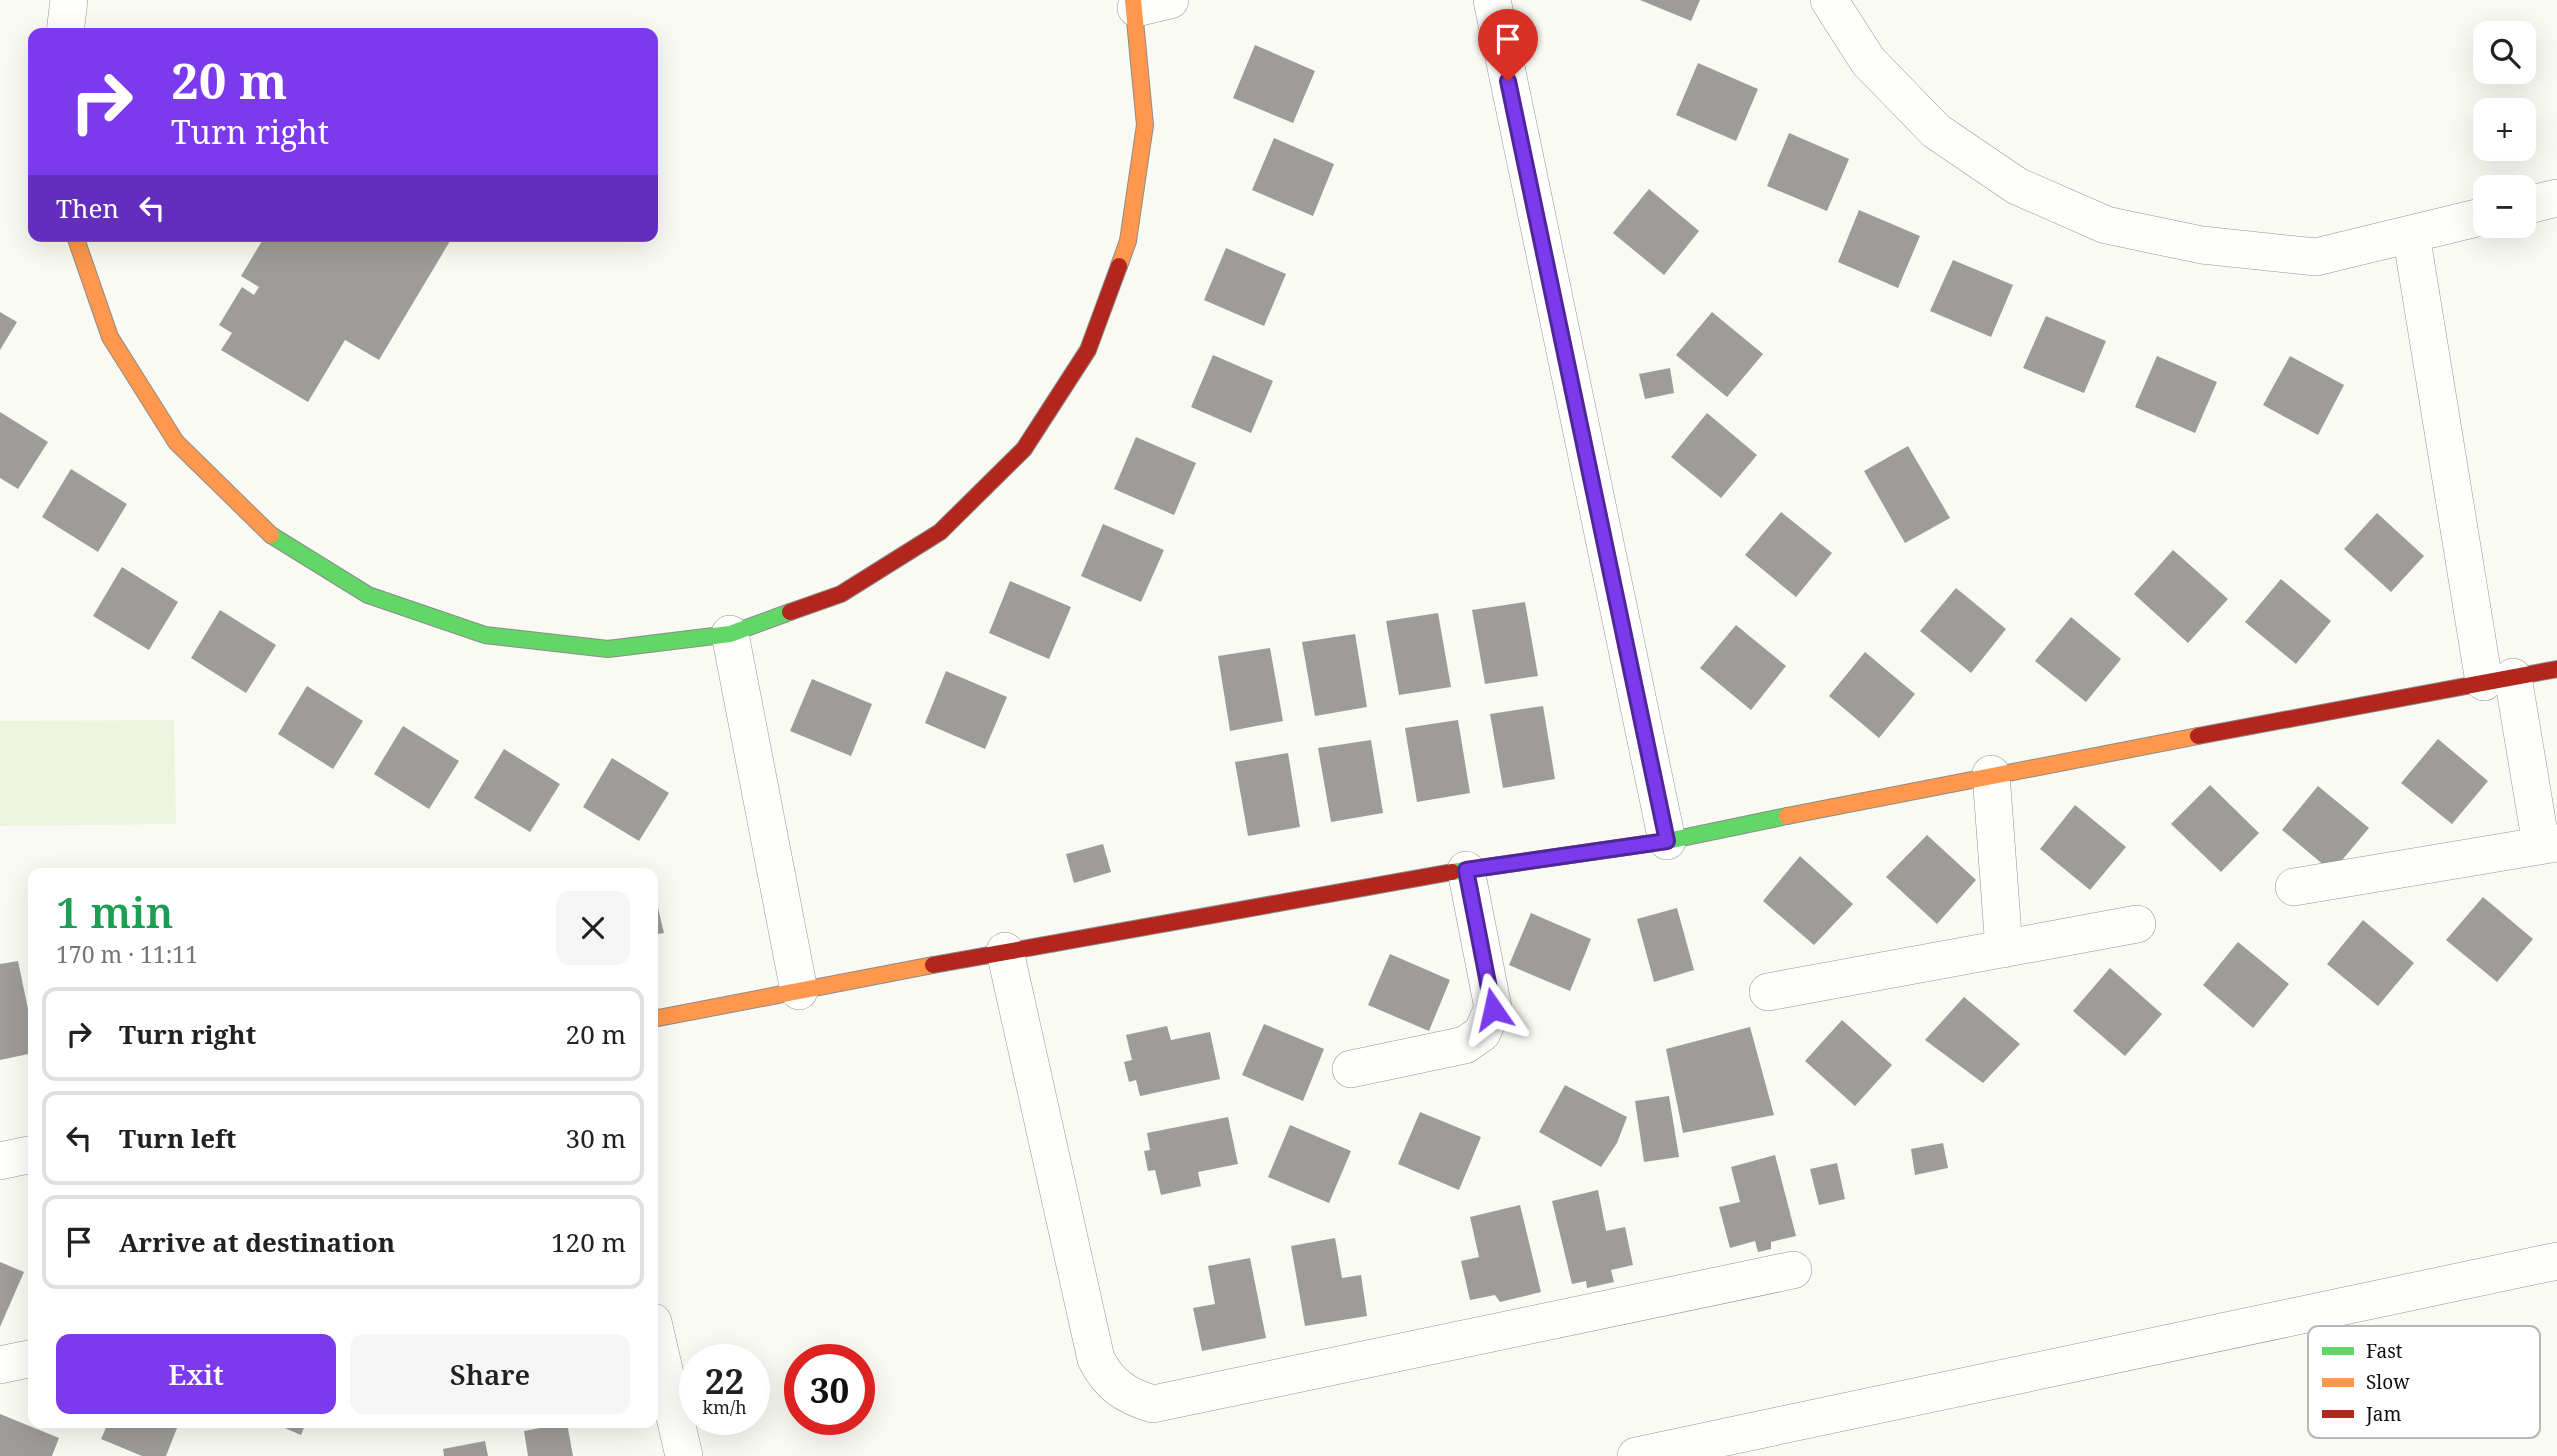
<!DOCTYPE html>
<meta charset="utf-8">
<style>
:root{--surface:#fff;--page:#f6f6f6;--text:#202124;--muted:#757577;--line:#e0e0e0;--accent:#7c3aed}
body{margin:0;font-family:"Noto Serif",serif;background:var(--page);color:var(--text);height:100vh;display:flex;flex-direction:column;font-size:26px;white-space:nowrap}
*{box-sizing:border-box;margin:0}
p{font-size:23px;color:var(--muted)}
.icon{flex:none;width:38px;height:38px;fill:none;stroke:currentColor;stroke-width:2;stroke-linecap:round;stroke-linejoin:round}
.map{position:relative;flex:1;overflow:hidden}
.details{position:absolute;left:28px;top:868px;width:630px;height:560px;display:flex;flex-direction:column;background:var(--surface);border-radius:14px;box-shadow:0 7px 28px #0002}
.details>*{flex:none}
.hud{position:absolute;left:28px;top:28px;width:630px;height:214px;border-radius:14px;box-shadow:0 7px 28px #0002;background:#7c3aed;color:#fff;overflow:hidden}
.fabs{position:absolute;left:2473px;top:21px;display:grid;gap:14px}
.fabs a{display:grid;place-items:center;width:63px;height:63px;border-radius:14px;background:var(--surface);box-shadow:0 7px 28px #0002;font-size:35px}
.speed{position:absolute;left:679px;top:1344px;display:flex;gap:14px;font-size:35px;font-weight:700;text-align:center}
.speed>*{display:grid;place-content:center;width:91px;height:91px;border-radius:50%;background:var(--surface);box-shadow:0 7px 28px #0002;line-height:1}
.speed small{font-size:18px;font-weight:400}
.speed .limit{border:10px solid #d22;background:#fff;color:#111}
.pin{position:absolute;display:grid;place-items:center;width:60px;height:60px;color:#fff;margin:-72px -30px;border-radius:50% 50% 50% 0;rotate:-45deg;box-shadow:0 0 7px #0007}
.pin .icon{rotate:45deg}
.me{position:absolute;width:77px;margin:-38px;rotate:349deg;stroke-linejoin:round;filter:drop-shadow(0 0 5px #0008)}
.turn{display:flex;align-items:center;gap:24px;height:147px;padding:0 28px;font-size:32px}
.turn .icon{width:91px;height:91px;stroke-width:2.5}
.turn b{display:block;font-size:49px;line-height:60px}
.then{display:flex;align-items:center;height:66px;padding:0 28px;background:#0003;gap:14px;font-size:26px}
.round{display:grid;place-items:center;flex:none;width:74px;height:74px;border-radius:14px;background:var(--page)}
.headline{display:flex;align-items:center;justify-content:space-between;height:119px;padding:0 28px}
h1{font-size:42px;font-weight:600;line-height:52px;color:#1e9e55}
.primary-button{display:flex;gap:14px;margin-top:auto;padding:14px 28px}
.primary-button a{flex:1;height:80px;border-radius:14px;background:var(--accent);color:#fff;font-size:28px;font-weight:600;line-height:80px;text-align:center}
.primary-button a+a{background:var(--page);color:var(--text)}
ul{padding:0;list-style:none}
li{display:flex;align-items:center;gap:21px;height:94px;margin:0 14px 10px;padding:0 14px;border:4px solid var(--line);border-radius:14px}
li div{flex:1}
li b{display:block;font-size:26px}
li em{font-style:normal}
.map>svg:first-child{display:block}
</style>
<div class="map">
<svg width="2557" height="1456" viewBox="0 0 2557 1456">
<rect width="100%" height="100%" fill="#fafaf4"/>
<path fill="#ecf4de" d="M174,720L176,824L0,826V721Z"/>
<path fill="#9e9c99" d="M1640,0H1700L1691,21Z
M1255,45L1315,71L1293,123L1233,98Z
M1698,63L1758,89L1736,141L1676,115Z
M1789,133L1849,159L1827,211L1767,186Z
M1274,138L1334,164L1313,216L1252,190Z
M1649,189L1699,231L1664,275L1613,233Z
M1859,210L1920,236L1898,288L1838,262Z
M265,236H453L379,360L345,340L308,402L221,350L232,333L219,325L242,287L254,295L259,287L241,276Z
M1226,248L1286,274L1264,326L1204,300Z
M1953,260L2013,285L1991,337L1930,311Z
M0,312L17,322L0,350Z
M1712,312L1763,354L1727,397L1676,355Z
M2046,316L2106,341L2084,393L2023,368Z
M1213,355L1273,381L1251,433L1191,407Z
M2157,356L2217,382L2195,433L2135,407Z
M2290,356L2344,385L2318,435L2263,405Z
M1670,368L1674,393L1645,399L1639,374Z
M0,412L48,442L18,489L0,478Z
M1707,413L1757,455L1721,498L1671,457Z
M1136,437L1196,463L1174,515L1114,489Z
M1908,446L1950,518L1905,543L1864,471Z
M71,469L127,504L98,552L42,517Z
M1781,512L1832,553L1796,597L1745,555Z
M2377,513L2424,556L2391,592L2344,549Z
M1103,524L1164,550L1141,602L1081,576Z
M2173,550L2228,599L2188,643L2134,594Z
M122,567L178,602L149,650L93,616Z
M2281,579L2331,621L2296,664L2245,622Z
M1010,581L1071,607L1049,659L989,633Z
M1956,588L2006,629L1971,673L1920,631Z
M1525,602L1538,676L1485,684L1472,610Z
M220,610L276,645L246,693L191,658Z
M1438,613L1451,687L1399,695L1386,621Z
M2071,617L2121,659L2086,702L2035,661Z
M1736,625L1786,666L1751,710L1700,668Z
M1355,634L1367,707L1315,716L1302,642Z
M1270,648L1283,721L1230,731L1218,656Z
M1865,652L1915,694L1879,738L1829,696Z
M946,671L1007,697L985,749L925,723Z
M812,679L872,704L851,756L790,731Z
M307,686L363,721L333,769L278,734Z
M1543,706L1555,779L1503,788L1490,714Z
M1458,720L1470,793L1417,802L1405,728Z
M403,726L459,761L429,809L374,774Z
M2438,739L2488,781L2452,824L2401,783Z
M1371,740L1383,813L1331,822L1318,748Z
M504,749L560,784L530,832L474,798Z
M1288,753L1300,827L1248,836L1235,762Z
M612,758L669,793L639,841L583,807Z
M2210,785L2259,833L2221,872L2171,824Z
M2318,786L2369,828L2332,872L2282,830Z
M2075,805L2126,847L2090,890L2040,849Z
M1927,835L1976,880L1937,924L1886,877Z
M1103,844L1111,872L1074,883L1066,854Z
M1800,856L1853,904L1814,945L1763,901Z
M653,887L664,933L653,935Z
M2483,897L2533,939L2497,982L2446,940Z
M1677,908L1694,970L1654,982L1637,919Z
M1531,913L1591,939L1570,991L1509,965Z
M2363,920L2414,963L2378,1006L2327,964Z
M2238,942L2289,984L2253,1028L2203,985Z
M1390,954L1450,980L1429,1031L1368,1005Z
M18,961L33,1033V1053L0,1060V964Z
M2110,968L2162,1014L2125,1056L2073,1011Z
M1964,997L2020,1044L1983,1083L1925,1040Z
M1842,1020L1892,1065L1855,1106L1805,1061Z
M1264,1024L1324,1049L1303,1101L1242,1075Z
M1167,1026L1171,1040L1210,1032L1220,1079L1140,1096L1136,1080L1129,1082L1124,1062L1132,1060L1126,1035Z
M1750,1027L1774,1115L1683,1133L1666,1049Z
M1565,1085L1627,1117L1617,1143L1601,1167L1539,1132Z
M1669,1096L1679,1157L1644,1162L1635,1101Z
M1420,1112L1481,1137L1459,1190L1398,1164Z
M1228,1117L1238,1164L1198,1172L1201,1186L1161,1195L1155,1170L1148,1171L1144,1151L1150,1150L1147,1133Z
M1290,1125L1351,1151L1329,1203L1268,1177Z
M1943,1143L1948,1168L1915,1175L1911,1149Z
M1775,1155L1796,1236L1771,1242V1249L1758,1252L1755,1241L1730,1248L1719,1207L1740,1202L1731,1167Z
M1837,1163L1845,1199L1819,1205L1810,1169Z
M1598,1190L1606,1231L1625,1227L1633,1265L1611,1270L1614,1282L1587,1288L1586,1281L1572,1284L1552,1201Z
M1520,1205L1541,1292L1500,1302L1495,1295L1470,1300L1461,1261L1479,1257L1470,1217Z
M1335,1238L1342,1278L1361,1275L1367,1316L1305,1326L1291,1246Z
M1250,1258L1266,1338L1202,1351L1193,1308L1215,1304L1208,1266Z
M0,1262L24,1272L0,1327Z
M0,1414L59,1438L52,1456H0Z
M108,1423H179L166,1456H142L101,1439Z
M273,1423H306L301,1435Z
M567,1423L573,1456H528L524,1431Z
M485,1441L488,1456H444L443,1449Z"/>
<g fill="none" stroke-linecap="round" stroke-linejoin="round">
<defs>
<path id="street" d="M1492,0L1667,841
M1829,0L1868,61L1936,131L2017,186L2106,225L2202,245L2316,257L2485,216
M1136,8L1170,0
M65,33L69,0
M2524,206L2557,198
M2411,234L2484,682
M730,634L799,991
M2513,677L2541,845
M1991,774L2004,949
M2294,887L2557,843
M1005,951L1096,1359C1109,1385 1126,1396 1153,1404L1793,1270
M1768,992L2137,924
M1351,1069L1465,1045L1482,1033L1493,1008L1466,870
M0,1161L33,1154
M653,1322L684,1456
M0,1365L33,1358
M1636,1456L2557,1261"/>
<path id="fast" d="M271,535L368,595L485,635L608,649L730,634L790,612
M1452,872L1667,841L1787,816"/>
<path id="slow" d="M75,236L110,337L176,442L271,535
M1119,266L1128,241L1145,125L1133,0
M1787,816L2198,736
M653,1019L933,965"/>
<path id="jam" d="M790,612L841,594L940,532L1024,449L1088,350L1119,266
M2198,736L2557,669
M933,965L1452,872"/>
</defs>
<use href="#street" stroke="#949492" stroke-width="38"/>
<use href="#fast" stroke="#8b8b88" stroke-width="18"/>
<use href="#slow" stroke="#8b8b88" stroke-width="18"/>
<use href="#jam" stroke="#8b8b88" stroke-width="18"/>
<use href="#street" stroke="#fefefd" stroke-width="37"/>
<use href="#fast" stroke="#63d668" stroke-width="16"/>
<use href="#slow" stroke="#ff974d" stroke-width="16"/>
<use href="#jam" stroke="#b3261e" stroke-width="16"/>
</g>
<g fill="none" stroke-linecap="round" stroke-linejoin="round">
<defs>
<path id="route" d="M1493,1009L1466,870L1667,841L1508,81"/>
</defs>
<use href="#route" stroke="#51269a" stroke-width="18"/>
<use href="#route" stroke="#7c3aed" stroke-width="12"/>
</g>
<rect x="2308" y="1326" width="232" height="112" rx="10" fill="#fff" stroke="#b7b7b7" stroke-width="2"/>
<rect x="2322" y="1347" width="32" height="8" fill="#63d668"/>
<rect x="2322" y="1378" width="32" height="9" fill="#ff974d"/>
<rect x="2322" y="1410" width="32" height="8" fill="#b3261e"/>
<g font-size="19" fill="#0e0e0e">
<text x="2366" y="1358">Fast</text>
<text x="2366" y="1389">Slow</text>
<text x="2366" y="1421">Jam</text>
</g>
</svg>
<div class="fabs">
<a><svg class="icon" aria-label="search" viewBox="0 0 24 24"><circle cx="10" cy="10" r="6"/><path d="M15 15l6 6"/></svg></a>
<a>+</a>
<a>−</a>
</div>
<div class="speed"><div>22<small>km/h</small></div><div class="limit">30</div></div>
<div class="pin" style="left:1508px;top:81px;background:#d93025"><svg class="icon" aria-label="arrive" viewBox="0 0 24 24"><path d="M6 21V4h12l-3 4 3 4H6"/></svg></div>
<svg class="me" style="left:1493px;top:1009px" viewBox="-20 -20 40 40"><path d="M0-17L14 15 0 8-14 15z" fill="#7c3aed" stroke="#fff" stroke-width="4"/></svg>
<div class="hud">
<div class="turn"><svg class="icon" aria-label="right" viewBox="0 0 24 24"><path d="M7 20v-9h11M14 6l5 5-5 5"/></svg><div><b>20 m</b>Turn right</div></div>
<div class="then">Then<svg class="icon" aria-label="left" viewBox="0 0 24 24"><path d="M17 20v-9H6M10 6l-5 5 5 5"/></svg></div>
</div>
<section class="details">
<div class="headline"><div><h1>1 min</h1><p>170 m · 11:11</p></div><a class="round"><svg class="icon" aria-label="close" viewBox="0 0 24 24"><path d="M6 6l12 12M18 6L6 18"/></svg></a></div>
<ul>
<li><svg class="icon" aria-label="right" viewBox="0 0 24 24"><path d="M7 20v-9h11M14 6l5 5-5 5"/></svg><div><b>Turn right</b></div><em>20 m</em></li>
<li><svg class="icon" aria-label="left" viewBox="0 0 24 24"><path d="M17 20v-9H6M10 6l-5 5 5 5"/></svg><div><b>Turn left</b></div><em>30 m</em></li>
<li><svg class="icon" aria-label="arrive" viewBox="0 0 24 24"><path d="M6 21V4h12l-3 4 3 4H6"/></svg><div><b>Arrive at destination</b></div><em>120 m</em></li>
</ul>
<div class="primary-button"><a>Exit</a><a>Share</a></div>
</section>
</div>
